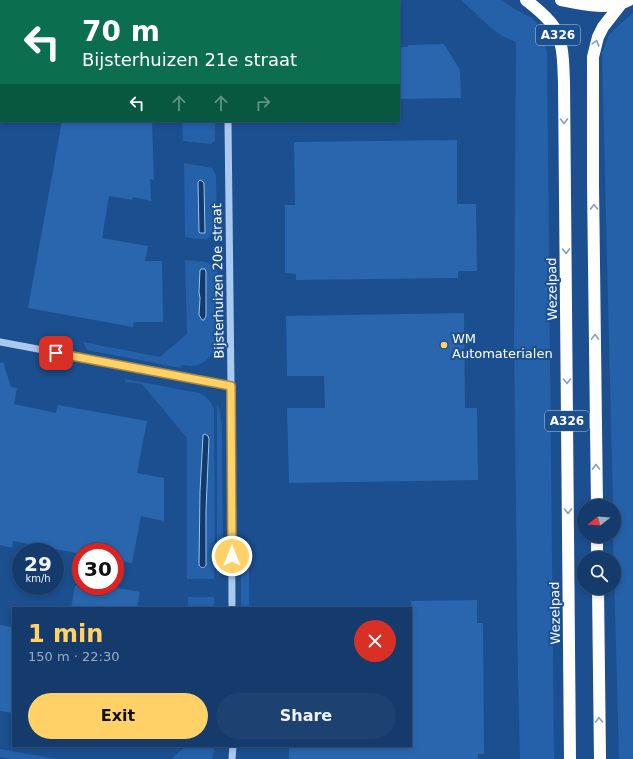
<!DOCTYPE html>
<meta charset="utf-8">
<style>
:root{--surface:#143b6b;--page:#1d4271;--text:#f1f3f6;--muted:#9dadc1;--line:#33557e;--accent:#ffd166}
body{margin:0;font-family:"DejaVu Sans",sans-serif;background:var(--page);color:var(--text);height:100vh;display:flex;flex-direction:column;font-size:15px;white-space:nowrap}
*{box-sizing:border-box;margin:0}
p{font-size:13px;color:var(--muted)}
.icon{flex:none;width:22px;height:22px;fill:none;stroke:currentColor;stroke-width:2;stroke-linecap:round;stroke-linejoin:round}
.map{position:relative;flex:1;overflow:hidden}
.drawer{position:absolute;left:12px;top:607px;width:400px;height:140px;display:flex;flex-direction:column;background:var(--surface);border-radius:0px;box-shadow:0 2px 6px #0003,0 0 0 1px var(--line)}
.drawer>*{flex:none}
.guide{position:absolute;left:0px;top:0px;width:400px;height:122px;box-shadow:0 2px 6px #0003,0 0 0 1px var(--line);background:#0b6e4f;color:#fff;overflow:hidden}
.needle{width:26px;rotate:253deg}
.fabs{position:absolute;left:577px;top:499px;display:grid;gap:8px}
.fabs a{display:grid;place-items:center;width:44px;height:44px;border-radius:50%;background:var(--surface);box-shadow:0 2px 6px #0003,0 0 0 1px var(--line);font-size:20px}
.speed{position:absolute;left:12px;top:543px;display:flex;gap:8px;font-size:20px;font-weight:700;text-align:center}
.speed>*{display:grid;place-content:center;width:52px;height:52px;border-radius:50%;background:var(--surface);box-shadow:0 2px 6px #0003,0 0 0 1px var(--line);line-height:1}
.speed small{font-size:10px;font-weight:400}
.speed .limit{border:6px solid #d22;background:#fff;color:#111}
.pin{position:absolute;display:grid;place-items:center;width:34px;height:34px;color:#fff;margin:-17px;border-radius:8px;box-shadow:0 2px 6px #0006}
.me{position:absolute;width:44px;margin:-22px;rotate:0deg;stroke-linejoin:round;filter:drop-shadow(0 0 3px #0008)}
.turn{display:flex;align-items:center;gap:14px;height:84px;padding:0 16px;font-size:18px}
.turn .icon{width:52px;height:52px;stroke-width:2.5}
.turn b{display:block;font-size:28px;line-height:34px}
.lanes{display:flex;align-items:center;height:38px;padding:0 16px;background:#0003;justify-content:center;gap:20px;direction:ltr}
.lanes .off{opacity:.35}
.round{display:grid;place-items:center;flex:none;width:42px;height:42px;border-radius:21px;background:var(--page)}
.summary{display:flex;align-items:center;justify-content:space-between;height:68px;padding:0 16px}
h1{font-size:24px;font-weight:800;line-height:30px;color:var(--accent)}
.primary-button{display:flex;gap:8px;margin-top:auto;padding:8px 16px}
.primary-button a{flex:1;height:46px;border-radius:24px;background:var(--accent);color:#111;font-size:16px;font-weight:800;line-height:46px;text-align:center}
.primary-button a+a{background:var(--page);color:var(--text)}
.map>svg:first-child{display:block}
</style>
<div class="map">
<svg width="633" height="759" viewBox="0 0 633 759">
<rect width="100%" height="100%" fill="#1b4f8f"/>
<path fill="#2461a8" d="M461,0H501L518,11L532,18L538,25L542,36L547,52L554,759H520L518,677L514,343L516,42L504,37L490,27Z
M633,13V759H619L613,536L614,506H613L602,53L609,35L618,26Z
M182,121H215V141L211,144L183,141Z
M184,163L212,168L216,176L217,230L207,239H195L185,237Z
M185,260L207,262L217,270L218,336C217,350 207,365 192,366C189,366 186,365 182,365L181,368L87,350L83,342L160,357L187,334Z
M125,379L199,393C206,397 212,401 214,410L215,566L214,579H187V438L142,384L125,382Z
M217,404L220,412L222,426L223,572L217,576Z
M249,540V608H241V545Z
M188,597H213L214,598V608H188Z
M186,746H214V751L212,759H171Z
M0,749L56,759H12L0,757Z"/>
<path fill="#123a6d" stroke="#9cc4f0" d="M200,180L202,181L204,183L205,233H200L199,232L198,182Z
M201,269H205L206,272V316L204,320H202L199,315L200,298L199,292L200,270Z
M205,434L208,436L209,439L206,510V565C204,569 201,568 199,565L200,491L203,436V435Z"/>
<path fill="#2a66ad" d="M444,44L460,70L461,98L399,99V47H408V45Z
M62,121H152L154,180L150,179L151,201L133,197L132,200L109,196L102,238L148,246L145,261H162L163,322H134L133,327L28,308Z
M457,140V204H476L477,271H458V278L296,280V274L285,273V205H295L294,142Z
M464,313L465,408H477L478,480L289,483L287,408H325L324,376H287L286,316Z
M3,362L11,387L17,388L14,404L56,413L58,405L147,421L137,473L164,478V521L141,516L132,563L115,560V552H81V554L13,541L12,548L0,545V363Z
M75,586H107L140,592L137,608H71Z
M477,600V623H483L484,754H478V759H289V746H411V601Z
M0,625L13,627V713L0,711Z"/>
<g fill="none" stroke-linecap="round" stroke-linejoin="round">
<path stroke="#a9c9ee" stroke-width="7" d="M224,0V1
M228,121L231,385L232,608
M0,342L231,385
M232,759L233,746"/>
<path stroke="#fff" stroke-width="12" d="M526,0C536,8 547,16 554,27C564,44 563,63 564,82L570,759
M561,0C581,4 610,11 629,0
M597,506L593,184V57L598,37L603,27L621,4
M597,536V558
M598,588L600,759"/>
</g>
<defs><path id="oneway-chevron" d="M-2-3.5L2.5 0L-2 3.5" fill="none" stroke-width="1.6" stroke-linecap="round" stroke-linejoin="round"/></defs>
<g stroke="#829ec1">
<use href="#oneway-chevron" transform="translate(596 43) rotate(-74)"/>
<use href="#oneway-chevron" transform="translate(564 121) rotate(89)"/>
<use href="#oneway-chevron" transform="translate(594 207) rotate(-91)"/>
<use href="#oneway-chevron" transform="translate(566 251) rotate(89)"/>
<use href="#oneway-chevron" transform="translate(595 337) rotate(-91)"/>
<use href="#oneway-chevron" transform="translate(567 381) rotate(89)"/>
<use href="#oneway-chevron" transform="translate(596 467) rotate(-91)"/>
<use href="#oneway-chevron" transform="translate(568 511) rotate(89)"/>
<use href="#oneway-chevron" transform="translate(599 720) rotate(-91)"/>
</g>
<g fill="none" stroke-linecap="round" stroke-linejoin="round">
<defs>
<path id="route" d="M56,353L231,386L232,556"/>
</defs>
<use href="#route" stroke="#a68842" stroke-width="10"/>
<use href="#route" stroke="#ffd166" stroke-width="7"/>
</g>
<circle fill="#ffd166" stroke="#1b4f8f" stroke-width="1.5" cx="444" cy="345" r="4"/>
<g text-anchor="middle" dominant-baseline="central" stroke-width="4" stroke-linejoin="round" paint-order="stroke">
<g fill="#1b4f8f" stroke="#bbcadd" stroke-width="1">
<rect x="536" y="25" width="44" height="20" rx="3"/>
<rect x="545" y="411" width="44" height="20" rx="3"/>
</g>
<g font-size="12" font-weight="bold" fill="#fff">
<text x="558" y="35">A326</text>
<text x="567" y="421">A326</text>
</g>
<g font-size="13" fill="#fff" stroke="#1b4f8f">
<text transform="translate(218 281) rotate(-91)">Bijsterhuizen 20e straat</text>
<text transform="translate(552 289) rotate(-91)">Wezelpad</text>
<text transform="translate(555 613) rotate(-91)">Wezelpad</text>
</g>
<g font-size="13" fill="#fff" stroke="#1b4f8f" text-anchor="start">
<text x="452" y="338">WM<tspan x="452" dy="15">Automaterialen</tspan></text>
</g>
</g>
</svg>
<div class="fabs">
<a><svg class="needle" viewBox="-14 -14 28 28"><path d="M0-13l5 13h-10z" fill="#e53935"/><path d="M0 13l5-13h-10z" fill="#9dadc1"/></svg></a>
<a><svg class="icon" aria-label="search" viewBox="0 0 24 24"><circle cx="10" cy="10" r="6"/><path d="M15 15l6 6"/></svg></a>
</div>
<div class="speed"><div>29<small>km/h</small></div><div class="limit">30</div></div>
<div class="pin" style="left:56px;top:353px;background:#d93025"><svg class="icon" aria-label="arrive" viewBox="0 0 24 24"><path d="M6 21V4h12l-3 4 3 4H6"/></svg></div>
<svg class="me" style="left:232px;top:556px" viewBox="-20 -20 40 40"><circle r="17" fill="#ffd166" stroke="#fff" stroke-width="3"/><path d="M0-11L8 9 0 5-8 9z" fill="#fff"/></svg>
<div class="guide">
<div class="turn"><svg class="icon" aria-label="left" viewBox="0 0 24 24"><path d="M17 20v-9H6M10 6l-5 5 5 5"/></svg><div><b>70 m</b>Bijsterhuizen 21e straat</div></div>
<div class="lanes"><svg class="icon" aria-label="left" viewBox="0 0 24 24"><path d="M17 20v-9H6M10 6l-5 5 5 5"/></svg><svg class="icon off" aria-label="ahead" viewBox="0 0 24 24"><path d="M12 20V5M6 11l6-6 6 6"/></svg><svg class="icon off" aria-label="ahead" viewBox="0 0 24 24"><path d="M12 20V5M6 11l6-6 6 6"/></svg><svg class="icon off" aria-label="right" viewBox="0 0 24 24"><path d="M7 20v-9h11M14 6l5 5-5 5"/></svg></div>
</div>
<section class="drawer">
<div class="summary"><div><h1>1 min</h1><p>150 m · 22:30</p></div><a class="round" style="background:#d93025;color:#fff"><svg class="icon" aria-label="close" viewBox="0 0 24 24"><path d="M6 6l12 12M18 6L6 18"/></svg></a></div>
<div class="primary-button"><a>Exit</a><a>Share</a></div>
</section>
</div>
